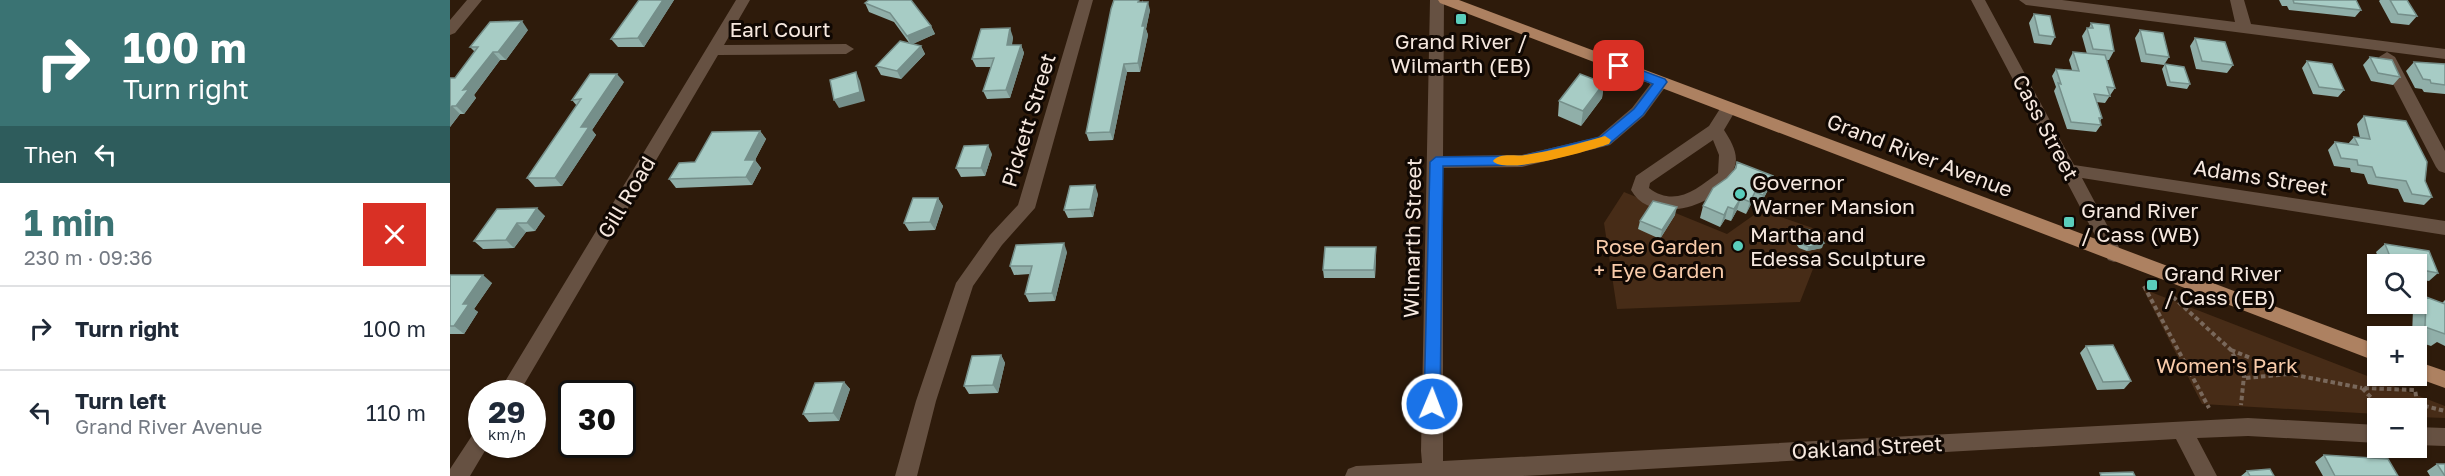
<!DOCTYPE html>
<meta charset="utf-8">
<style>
:root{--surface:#fff;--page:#f2f2f3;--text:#1f2937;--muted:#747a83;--line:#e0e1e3;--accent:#3a7373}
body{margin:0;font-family:"Golos Text",sans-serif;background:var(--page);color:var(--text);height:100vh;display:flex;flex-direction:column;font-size:22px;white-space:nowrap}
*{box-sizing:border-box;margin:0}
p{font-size:20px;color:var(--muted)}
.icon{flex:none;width:33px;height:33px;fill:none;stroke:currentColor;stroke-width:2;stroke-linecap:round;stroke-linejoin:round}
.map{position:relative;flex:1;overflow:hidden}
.drawer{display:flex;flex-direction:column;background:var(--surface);width:450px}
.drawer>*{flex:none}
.guide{background:#3a7373;color:#fff;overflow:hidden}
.buttons{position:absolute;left:1917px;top:254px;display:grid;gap:12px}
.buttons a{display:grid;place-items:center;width:60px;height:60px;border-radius:0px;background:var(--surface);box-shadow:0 2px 4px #0004;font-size:30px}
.speed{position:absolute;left:18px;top:380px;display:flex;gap:12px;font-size:30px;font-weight:700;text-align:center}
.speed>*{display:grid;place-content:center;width:78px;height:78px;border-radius:50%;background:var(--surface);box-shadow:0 2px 4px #0004;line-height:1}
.speed small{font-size:15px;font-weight:400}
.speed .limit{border:3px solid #111;border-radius:9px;background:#fff;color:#111}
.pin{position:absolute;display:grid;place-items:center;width:51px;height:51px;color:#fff;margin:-26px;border-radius:12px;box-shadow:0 3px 9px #0006}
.me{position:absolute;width:66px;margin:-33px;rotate:1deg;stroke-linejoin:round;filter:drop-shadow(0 0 4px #0008)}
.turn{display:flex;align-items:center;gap:21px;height:126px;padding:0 24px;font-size:27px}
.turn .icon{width:78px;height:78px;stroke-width:2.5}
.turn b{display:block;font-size:42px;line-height:51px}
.then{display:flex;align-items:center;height:57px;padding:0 24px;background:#0003;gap:12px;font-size:22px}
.round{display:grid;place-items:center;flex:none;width:63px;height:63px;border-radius:0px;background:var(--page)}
.head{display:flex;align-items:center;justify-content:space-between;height:102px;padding:0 24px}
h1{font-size:36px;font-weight:700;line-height:45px;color:var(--accent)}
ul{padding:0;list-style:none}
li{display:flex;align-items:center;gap:18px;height:84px;padding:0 24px;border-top:2px solid var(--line)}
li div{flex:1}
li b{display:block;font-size:22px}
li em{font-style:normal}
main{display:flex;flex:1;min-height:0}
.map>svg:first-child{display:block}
</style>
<main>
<section class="drawer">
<div class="guide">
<div class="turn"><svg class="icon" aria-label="right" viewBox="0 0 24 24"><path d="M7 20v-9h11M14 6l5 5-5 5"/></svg><div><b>100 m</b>Turn right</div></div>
<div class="then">Then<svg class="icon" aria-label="left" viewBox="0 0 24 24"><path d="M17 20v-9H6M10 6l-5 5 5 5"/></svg></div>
</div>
<div class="head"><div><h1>1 min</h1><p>230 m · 09:36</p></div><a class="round" style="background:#d93025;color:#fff"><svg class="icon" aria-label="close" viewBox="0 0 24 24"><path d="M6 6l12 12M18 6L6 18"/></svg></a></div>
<ul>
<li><svg class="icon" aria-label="right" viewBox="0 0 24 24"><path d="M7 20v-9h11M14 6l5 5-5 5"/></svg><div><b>Turn right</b></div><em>100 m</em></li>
<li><svg class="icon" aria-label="left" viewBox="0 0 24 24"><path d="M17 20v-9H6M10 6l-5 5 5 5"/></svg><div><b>Turn left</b><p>Grand River Avenue</p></div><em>110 m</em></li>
</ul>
</section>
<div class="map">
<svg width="1995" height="476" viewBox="0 0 1995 476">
<rect width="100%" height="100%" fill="#2e1b0b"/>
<path fill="#472c17" d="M1174,192L1277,234L1311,210L1377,233L1350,302L1167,309L1154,223Z
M1693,289L1995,406V418L1967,417L1966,408H1928L1927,414L1752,404Z"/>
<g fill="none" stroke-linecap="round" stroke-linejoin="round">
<path stroke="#79685b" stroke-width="4" stroke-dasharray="4.5 3" stroke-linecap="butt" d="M1694,286L1759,408
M1723,297L1781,350L1794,376L1791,405
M1781,350L1840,374L1912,388
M1796,378L1839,374
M1967,404L1995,411
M1931,408L1912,388L1965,390L1970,419"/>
<path fill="#665142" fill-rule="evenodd" d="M17,0H32L5,33L0,35V20Z
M286,0H300L274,45L396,44L404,49L396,54L268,55L69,393H48Z
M629,0H643L585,208L552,245L523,286L486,401L467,476H445L466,401L506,283L540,235L568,205Z
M980,0H994L993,156L1072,155L1148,137L1182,108L1205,78H1217L1219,82L1194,116L1160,145L1072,167L993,168V461L1798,418L1928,425V443L1798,436L1747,438L1767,476H1745L1726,439L1073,476H895L898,469L906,466L972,463L971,451Z
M1521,0H1535L1624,165L1995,221V235L1632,178L1673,255L1670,260L1664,262L1658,260Z
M1569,0H1612L1785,22L1780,0H1794L1801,24L1995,49V59L1576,5Z
M1937,52L1945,57L1995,151V173L1989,171L1986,167L1929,57Z
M1279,102L1285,104L1287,108L1274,130C1283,144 1293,161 1279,176L1281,178C1264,207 1201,226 1181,190L1186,176L1259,126L1273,104ZM1263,140L1269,155L1268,173C1247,189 1225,208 1199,188L1200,183Z
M1966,427L1995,428V446L1966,445Z
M32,428V444H39L20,476H0V469L25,431Z"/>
<path fill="#ad8161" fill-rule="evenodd" d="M988,0H1009L1928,345V362L990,3Z
M1966,361L1995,371V388L1959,375H1966Z"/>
</g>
<path fill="#90afa9" d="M189,0H224L194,47H168L161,39Z
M693,0V2L700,10L696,29L698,35L690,72H677L663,140L639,141L636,133Z
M1829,0H1906L1911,10L1905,17L1839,10L1837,6H1832Z
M1930,0H1957L1967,16L1959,25L1941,23L1929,1Z
M415,3L481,26L485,34L462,44L471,46L475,54L451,79L431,75L426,66L460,44L444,22L419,12Z
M1584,14L1605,37L1601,45L1584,43L1579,23Z
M1641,23L1664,51L1659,60H1657L1665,88L1655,103L1646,102L1652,118L1650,121L1651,125L1646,132L1617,129L1604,91L1606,87L1602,76L1606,69L1622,70L1619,60L1623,52L1637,54L1632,36L1637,28H1639Z
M78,30L56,60H50L24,95L26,98L14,114H10L0,127L5,78L25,52L20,47Z
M1690,30L1719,57L1714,65L1691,62L1685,38Z
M563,37L562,45H571L574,53L560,98L537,99L533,91L541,67H526L522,59Z
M1745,38L1783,65L1777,73L1746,69L1740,46Z
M1920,57L1950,77L1943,85L1921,81L1913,65Z
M1857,61L1894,90L1888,97L1863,94L1852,68Z
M1964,62L1995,64V94L1974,92L1972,89L1965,88L1956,71Z
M1715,64L1740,84L1737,89L1717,86L1712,69Z
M174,82L142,130L146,135L112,186L85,187L77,178L127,106L122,100Z
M1154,83L1152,98L1131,126L1108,116L1109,101Z
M1914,116L1975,181L1982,197L1974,205L1954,202L1948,189L1918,184L1914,174L1901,172L1900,168L1884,166L1878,150L1885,142L1898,144L1904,137L1910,138L1907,124Z
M310,131L316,139L305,160L311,168L302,185L226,188L219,179L245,162Z
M542,154L535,176L511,177L506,168Z
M1287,162L1323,176L1319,188L1309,207L1301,204L1296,214L1287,210L1281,221L1275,219L1270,227L1250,218L1253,206L1284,170Z
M648,194L643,217L618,218L614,210Z
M488,198L493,206L485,230L459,231L454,223Z
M47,209L95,216L85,231L76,232L64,248L33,249L24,241Z
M1225,215L1210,239L1188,229L1190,221Z
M1342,233L1372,248L1357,251L1349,248L1341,237Z
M1935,244L1988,273L1979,281L1966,279V264H1931L1926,252Z
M617,252L605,301L579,302L575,294L580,274L564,275L560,266Z
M926,255L925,278H874L873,270Z
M0,275L42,283L24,309L28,312L14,334H0Z
M1976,297L1992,303L1995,300V346L1987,342L1981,346L1966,341V336H1962L1963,309Z
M1636,346L1681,381L1674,389L1647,390L1630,353Z
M551,355L555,363L548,393L519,394L514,386Z
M394,382L400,389L389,421L359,422L353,414Z
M1874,455L1948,476H1873L1865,462Z
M1987,464L1995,476H1980L1977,471Z
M1797,471L1824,476H1791Z"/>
<path fill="#758f8a" d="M213,0H224L194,47L188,38Z
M698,2L700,10L696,29L698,35L690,72L688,63L692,26Z
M72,21L78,30L56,60L48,52Z
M481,26L485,34L461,45L457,36Z
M560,28L563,37L560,54L557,45Z
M571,45L574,53L560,98L556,90Z
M471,46L475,54L451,79L447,71Z
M43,52L50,60L24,95L26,98L14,114L6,106L13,90Z
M674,64L677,72L663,140L660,132Z
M406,72L410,81L415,101L389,108L384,100Z
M167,74L174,82L142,130L146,135L112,186L105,178L131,127Z
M1154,83L1152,98L1131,126L1133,111Z
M2,106L10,114L0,127V109Z
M310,131L316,139L305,160L311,168L302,185L296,177L295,160Z
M538,145L542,154L535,176L531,168Z
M1323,176L1319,188L1309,207L1313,195Z
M645,185L648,194L643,217L640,209Z
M1305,192L1301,204L1296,214L1300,202Z
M488,198L493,206L485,230L480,222Z
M1291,198L1287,210L1281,221L1284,209Z
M1227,207L1225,215L1210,239L1212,230Z
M1278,207L1275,219L1270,227L1274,215Z
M87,208L95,216L85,231L77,223Z
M67,223L76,232L64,248L56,240Z
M614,243L617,252L605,301L602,293Z
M1374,243L1372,248L1357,251L1359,247Z
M926,247V255L925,278L924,270Z
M33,275L42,283L24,309L28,312L14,334L4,326L13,304Z
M551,355L555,363L548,393L543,385Z
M394,382L400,389L389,421L383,413Z"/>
<path fill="#a7ccc5" stroke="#758f8a" stroke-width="1.5" d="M189,0H213L188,38L161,39Z
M419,0H461L481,26L457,36L440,13L415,3Z
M664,0H689L688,2H698L692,26H695L688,63L674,64L660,132L636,133L661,9Z
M1843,0H1906L1911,10L1844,3Z
M1940,0H1957L1967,16L1948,14Z
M1584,14L1600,16L1605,37L1589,35Z
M72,21L48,52H43L13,90L19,89L6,106H2L0,109V78H5L28,47H20L40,22Z
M1641,23L1659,25L1664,51L1643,49L1637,28H1643Z
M560,28L557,45H571L556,90L533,91L544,58L522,59L531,29Z
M1690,30L1713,33L1719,57L1696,54Z
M1745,38L1775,42L1783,65L1752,61Z
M450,41L471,46L447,71L426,66Z
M1623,52L1655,55L1665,88L1657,87L1660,96L1644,94L1652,118H1649L1651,125L1621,122L1608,83L1611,84L1606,69L1629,71Z
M1920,57L1942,60L1950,77L1928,73Z
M1857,61L1882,64L1894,90L1869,87Z
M1964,62L1995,64V85L1981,83L1980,80L1973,79Z
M1715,64L1734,67L1740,84L1720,82Z
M406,72L410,92L384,100L380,80Z
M140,74H167L131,127H139L105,178H77L131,99L122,100Z
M1130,74L1154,83L1133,111L1109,101Z
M1914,116L1956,121L1977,162L1975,181L1982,197L1962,194L1956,181L1926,177L1922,167L1908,165L1907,160L1891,158L1885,142L1908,145L1904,137L1920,139Z
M310,131L295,160H305L296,177L219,179L229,163L245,162L262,132Z
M538,145L531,168H506L514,146Z
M1287,162L1323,176L1313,195L1305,192L1300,202L1291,198L1284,209L1278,207L1274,215L1253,206L1263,188L1277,178L1286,168Z
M645,185L640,209L614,210L620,186Z
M463,198H488L480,222L454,223Z
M1203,201L1227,207L1212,230L1190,221Z
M87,208L77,223H67L56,240L24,241L47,209Z
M1356,229L1365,232L1374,243L1359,247L1350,243L1342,233Z
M614,243L602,293L575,294L582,266H560L566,245Z
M1935,244L1979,251L1988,273L1966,269V264H1943Z
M875,247H926L924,270H873Z
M0,275H33L13,304H19L4,326H0Z
M1976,297L1995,304V334L1975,327Z
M1663,345L1681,381L1653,382L1636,346Z
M551,355L543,385L514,386L522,356Z
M394,382L383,413L353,414L365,383Z
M1874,455L1938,459L1948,476H1885Z
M1987,464H1995V476Z
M1820,469L1824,476H1800L1797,471Z
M1683,472L1685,476H1651L1650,473Z"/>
<path fill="#1a73e8" stroke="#114b97" stroke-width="1.5" d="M1169,62L1215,79L1217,82L1193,115L1159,144L1072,165L993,166L990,404L987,409L982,411L976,409L974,404L980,162L986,157L1072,156L1150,137L1184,109L1203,84L1165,69L1163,66Z"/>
<path fill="#f59e0b" d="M1155,136L1161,140L1159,144C1141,150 1055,176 1043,161C1050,152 1065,157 1075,155C1102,151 1128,144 1155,136Z"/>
<g fill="#5acebc" stroke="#100803" stroke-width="2">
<rect x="1005" y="13" width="12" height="12" rx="3"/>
<circle cx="1290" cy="194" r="6"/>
<rect x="1613" y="216" width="12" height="12" rx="3"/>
<circle cx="1288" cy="246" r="6"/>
<rect x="1696" y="279" width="12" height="12" rx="3"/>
</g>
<g text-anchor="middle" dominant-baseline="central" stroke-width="6" stroke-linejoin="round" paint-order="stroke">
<g font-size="21" fill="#f6e8df" stroke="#100803">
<text x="330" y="29">Earl Court</text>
<text transform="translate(578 120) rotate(-73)">Pickett Street</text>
<text transform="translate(1596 127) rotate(62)">Cass Street</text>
<text transform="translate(1470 155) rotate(21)">Grand River Avenue</text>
<text transform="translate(1811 177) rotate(9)">Adams Street</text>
<text transform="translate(176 197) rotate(-59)">Gill Road</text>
<text transform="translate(962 238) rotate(-89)">Wilmarth Street</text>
<text transform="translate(1417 447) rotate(-3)">Oakland Street</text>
</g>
<g font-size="21" fill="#f6e8df" stroke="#100803" text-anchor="start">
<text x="1011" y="41" text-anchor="middle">Grand River /<tspan x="1011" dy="24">Wilmarth (EB)</tspan></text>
<text x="1302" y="182">Governor<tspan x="1302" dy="24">Warner Mansion</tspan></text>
<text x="1631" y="210">Grand River<tspan x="1631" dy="24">/ Cass (WB)</tspan></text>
<text x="1300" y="234">Martha and<tspan x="1300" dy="24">Edessa Sculpture</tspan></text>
<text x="1714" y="273">Grand River<tspan x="1714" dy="24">/ Cass (EB)</tspan></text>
</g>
<g font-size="21" fill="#f8cbaa" stroke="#100803">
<text x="1209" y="246">Rose Garden<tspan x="1209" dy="24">+ Eye Garden</tspan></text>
<text x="1777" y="365">Women's Park</text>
</g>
</g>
</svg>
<div class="buttons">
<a><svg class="icon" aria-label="search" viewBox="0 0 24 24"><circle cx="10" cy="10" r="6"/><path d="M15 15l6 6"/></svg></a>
<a>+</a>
<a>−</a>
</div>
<div class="speed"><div>29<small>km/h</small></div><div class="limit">30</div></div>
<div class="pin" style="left:1169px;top:66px;background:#d93025"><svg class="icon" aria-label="arrive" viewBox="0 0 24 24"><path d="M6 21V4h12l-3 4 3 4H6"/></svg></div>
<svg class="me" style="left:982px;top:404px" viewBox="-20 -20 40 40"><circle r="17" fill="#1a73e8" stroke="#fff" stroke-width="3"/><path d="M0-11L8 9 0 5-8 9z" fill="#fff"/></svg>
</div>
</main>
